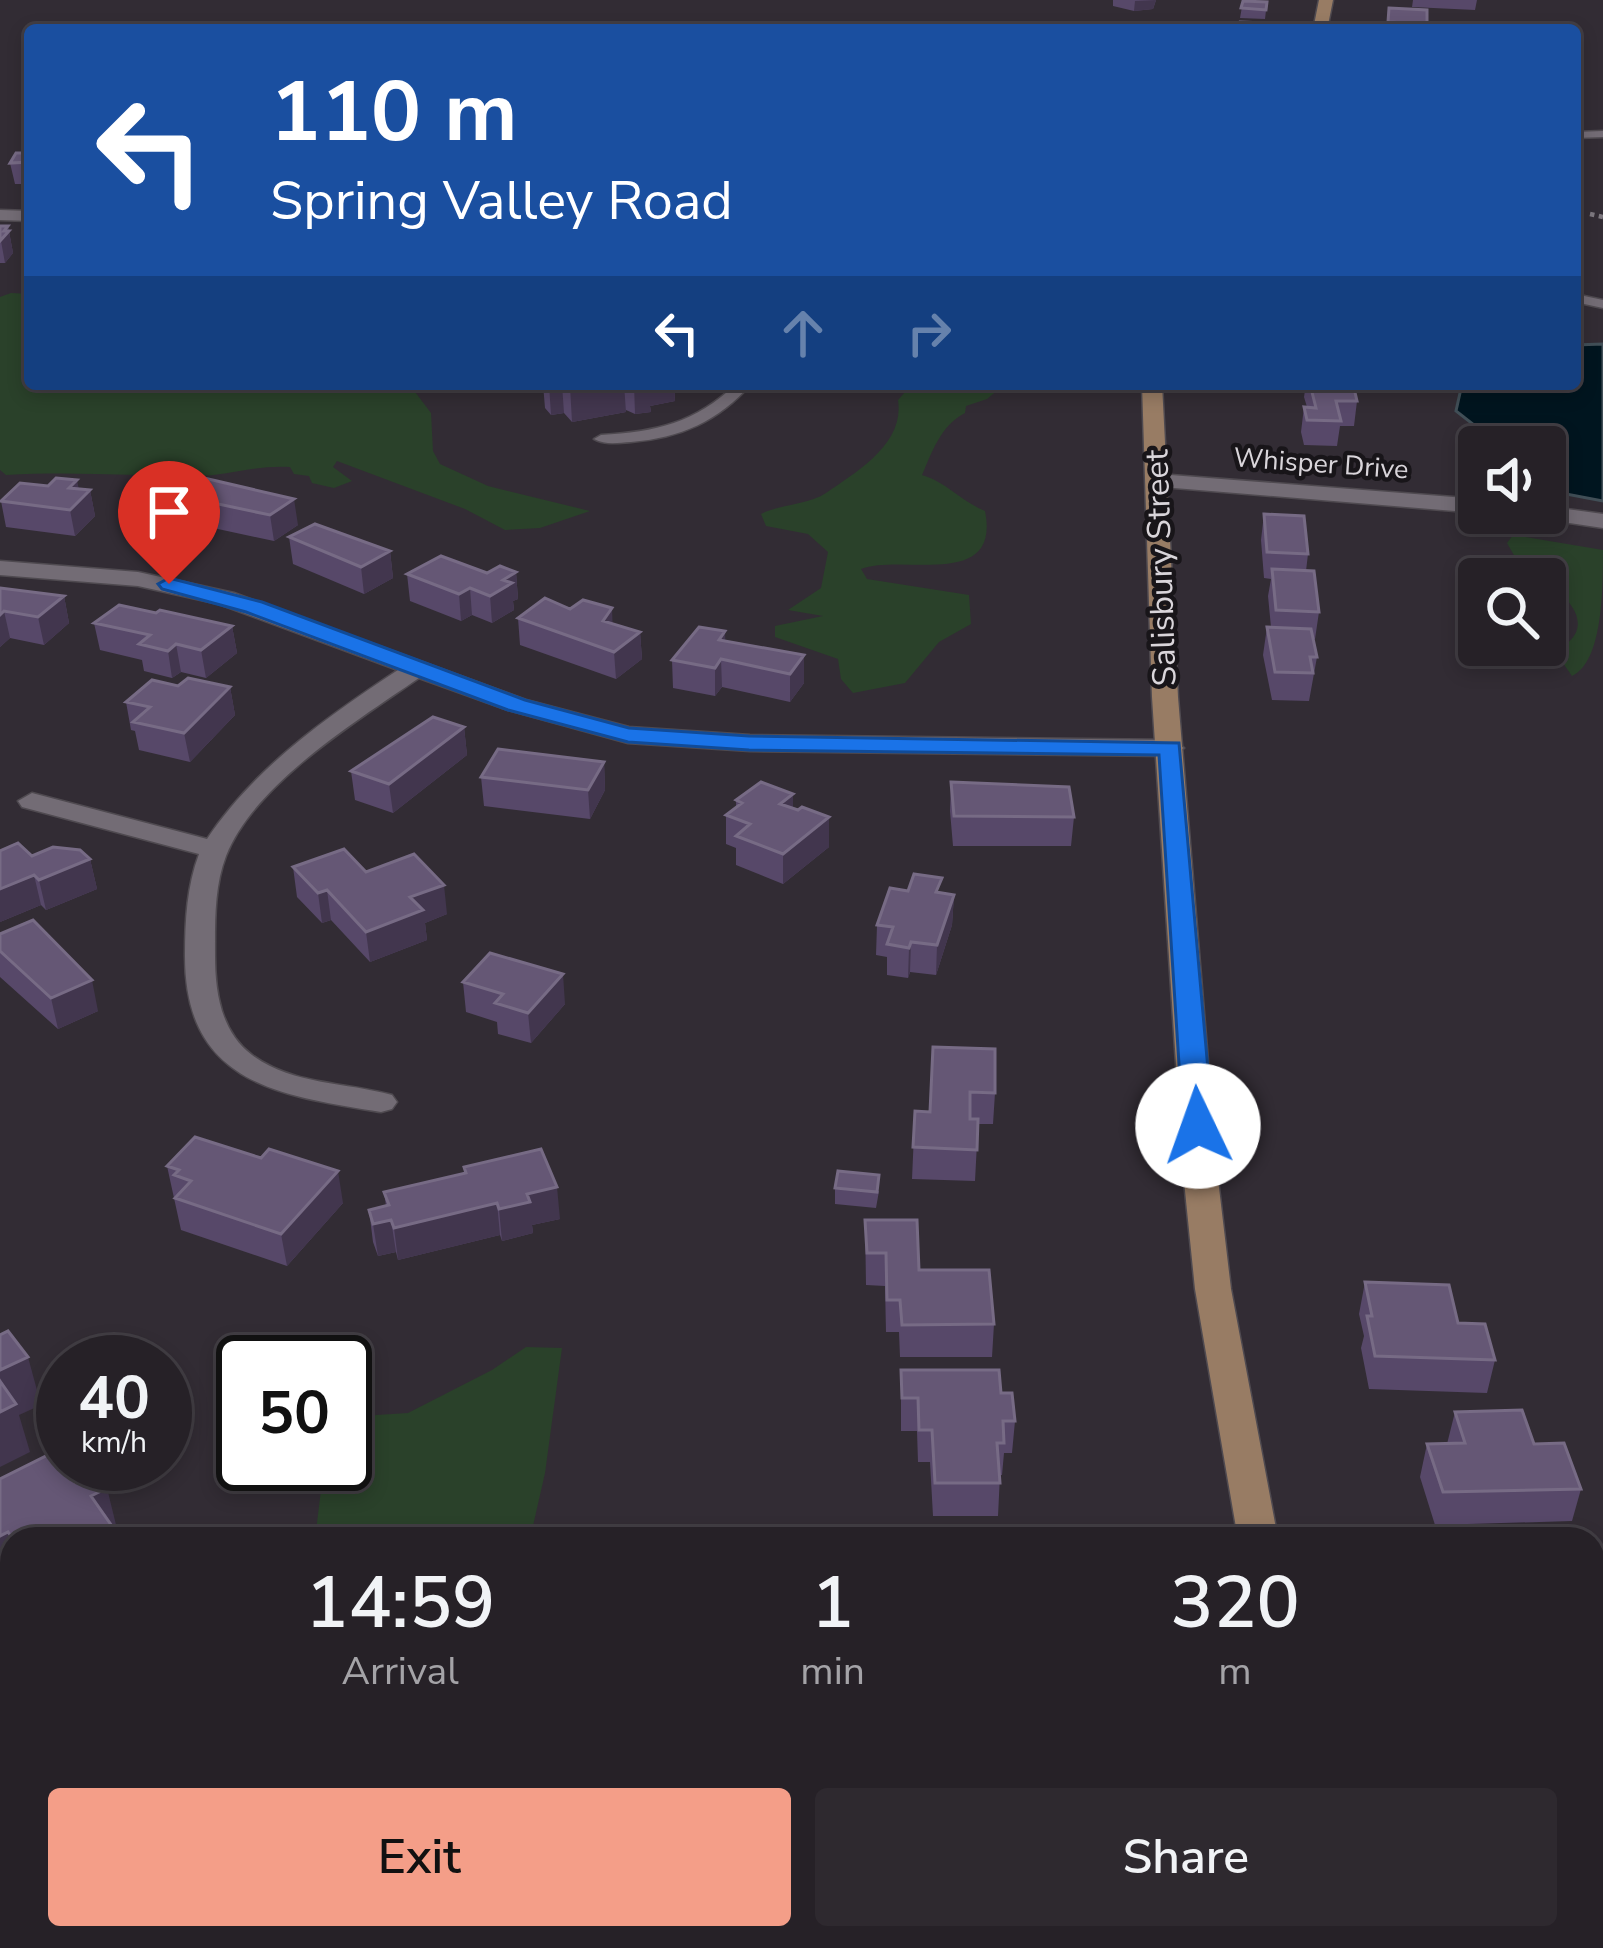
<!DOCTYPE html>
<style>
:root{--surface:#262127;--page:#2e292f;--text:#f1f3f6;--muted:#a4a3a7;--line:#423e44;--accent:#f49e88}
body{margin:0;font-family:"Nunito Sans",sans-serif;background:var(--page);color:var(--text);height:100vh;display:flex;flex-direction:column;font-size:45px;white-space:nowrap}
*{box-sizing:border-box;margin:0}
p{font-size:39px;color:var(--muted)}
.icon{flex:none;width:66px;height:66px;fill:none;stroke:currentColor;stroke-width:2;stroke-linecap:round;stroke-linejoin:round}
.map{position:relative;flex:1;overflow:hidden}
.panel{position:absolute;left:0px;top:1527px;width:1605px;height:423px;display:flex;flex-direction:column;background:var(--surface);border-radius:36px 36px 0 0;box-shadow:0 6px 18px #0003,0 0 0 3px var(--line)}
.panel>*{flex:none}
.hud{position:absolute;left:24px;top:24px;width:1557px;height:366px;border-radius:12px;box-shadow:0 6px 18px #0003,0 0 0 3px var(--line);background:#1a4fa0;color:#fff;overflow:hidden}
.tools{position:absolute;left:1458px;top:426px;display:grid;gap:24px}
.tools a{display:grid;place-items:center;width:108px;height:108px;border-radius:12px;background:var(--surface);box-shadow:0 6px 18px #0003,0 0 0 3px var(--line);font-size:60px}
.speed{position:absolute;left:36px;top:1335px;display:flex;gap:24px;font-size:60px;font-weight:700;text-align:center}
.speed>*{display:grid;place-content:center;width:156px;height:156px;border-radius:50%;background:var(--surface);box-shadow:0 6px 18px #0003,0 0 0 3px var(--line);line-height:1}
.speed small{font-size:30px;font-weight:400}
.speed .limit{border:6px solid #111;border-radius:18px;background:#fff;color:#111}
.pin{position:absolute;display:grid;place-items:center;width:102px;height:102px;color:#fff;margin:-123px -51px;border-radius:50% 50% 50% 0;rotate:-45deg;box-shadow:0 0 12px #0007}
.pin .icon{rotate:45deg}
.me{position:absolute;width:132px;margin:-66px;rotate:357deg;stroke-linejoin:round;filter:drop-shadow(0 0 9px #0008)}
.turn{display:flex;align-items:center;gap:42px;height:252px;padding:0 48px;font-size:54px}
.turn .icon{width:156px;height:156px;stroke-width:2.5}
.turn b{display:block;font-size:84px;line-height:102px}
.lanes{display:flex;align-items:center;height:114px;padding:0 48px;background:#0003;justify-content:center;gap:60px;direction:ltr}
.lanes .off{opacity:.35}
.eta{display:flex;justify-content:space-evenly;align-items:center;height:204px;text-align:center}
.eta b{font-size:72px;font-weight:600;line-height:84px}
.primary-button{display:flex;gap:24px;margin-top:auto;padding:24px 48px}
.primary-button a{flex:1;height:138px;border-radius:12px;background:var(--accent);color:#111;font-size:48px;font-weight:600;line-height:138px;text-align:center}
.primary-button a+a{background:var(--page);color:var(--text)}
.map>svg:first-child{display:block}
</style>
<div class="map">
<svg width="1603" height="1948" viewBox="0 0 1603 1948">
<rect width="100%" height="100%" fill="#322c34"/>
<path fill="#2a412a" d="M11,293L30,294V384H409L431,413L433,451L440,464L488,486L590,511L540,528L505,530L465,509L337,461L333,467L352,481L334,488L312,483L309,476L294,474L290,467C254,465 228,476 196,476C132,476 72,471 6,475L0,470V297Z
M912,384H1005L987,399L966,406L965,413C941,425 932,452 922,475C946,482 961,501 985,511C1001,591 901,553 861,569L867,579L969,595L971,624L939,642L905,683L853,693L841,679L838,659L775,637V626L823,616L788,610L821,588L828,552L808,534L766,526L761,514C780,504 808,505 826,493C856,472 905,444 898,400Z
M1513,535L1603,550C1603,589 1603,662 1572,676L1563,663L1565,645C1603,617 1547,579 1523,571L1507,543Z
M526,1347L562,1348L545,1473L530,1539H315L321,1490L307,1464H345V1417L408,1413L492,1370Z"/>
<path fill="#00151f" stroke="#414f57" stroke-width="3" d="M1603,344V501L1545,490V447H1502L1456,411L1462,384H1575V345Z"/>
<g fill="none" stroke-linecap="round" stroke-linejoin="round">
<defs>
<path id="service" d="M1603,131V137L1575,138V132Z
M1575,294L1603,300V308L1575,302Z
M736,384H751C719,421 680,438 631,442C617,443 605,445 594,439L601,435C656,432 695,423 736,384Z"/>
<path id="minor" d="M0,210L30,211V221L0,220Z
M1158,474L1479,499V513L1150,486V476Z
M1545,506L1603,514V528L1536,518L1533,513H1545Z
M0,561L138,572L234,593L526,700L629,727L750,735L1171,740L1184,748L1171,756L750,751L628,743L508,710L419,678C358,720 254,784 226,856C214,887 215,923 215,956C215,992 221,1032 252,1055C292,1085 346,1082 392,1095L397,1102L392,1109L381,1112C276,1095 184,1083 185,954C185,920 187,886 199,854L22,807L18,801L32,793L207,839C255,767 327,717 398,670L219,604L138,586L0,575Z"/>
<path id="secondary" d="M1319,0H1333L1327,30H1313Z
M1142,384H1162L1178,697L1217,1171L1231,1289L1278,1539H1238L1195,1289L1183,1171L1152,697Z
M1317,1938H1363L1366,1948H1320Z"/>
</defs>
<use href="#service" stroke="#4f4a50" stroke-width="3"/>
<use href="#minor" stroke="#4f4a50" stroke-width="3"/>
<use href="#secondary" stroke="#4f4a50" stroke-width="3"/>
<path stroke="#7d787f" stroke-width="4.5" stroke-dasharray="4.5 4.5" stroke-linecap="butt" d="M1590,214L1603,217"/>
<use href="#service" fill="#736c75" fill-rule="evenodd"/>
<use href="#minor" fill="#736c75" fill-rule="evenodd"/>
<use href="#secondary" fill="#987c64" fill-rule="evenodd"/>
</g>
<path fill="#574869" d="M1113,0H1156L1153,9L1134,11L1113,6Z
M1413,0H1477L1475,10L1412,7Z
M1243,1L1267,2L1265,19L1240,18Z
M1389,8L1427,10L1426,30H1386Z
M30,153V184H15L10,163Z
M0,226H8L13,253L5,263H0Z
M543,384H674L675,401L650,406L651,412L635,414L626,410V412L572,422L564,413L551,415L545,408Z
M1306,384H1353L1357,401L1354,426H1340L1337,446L1304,445L1301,432L1304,407H1307L1304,397Z
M204,478L298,525L274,541L181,521L176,495Z
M79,489L90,490L95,516L75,536L6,527L1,501Z
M1264,514L1308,554L1306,571L1319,612L1315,639H1313L1317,657L1309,701L1272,700L1263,655L1267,627H1271L1268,596L1271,579L1264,578L1261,540Z
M289,537L390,551L393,578L364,594L293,564Z
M516,572L518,599L513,601L514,610L492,623L472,615L461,621L410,601L407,574Z
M0,588L64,596L69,623L44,645L10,638L0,647Z
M570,609L640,632L642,659L616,679L520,645L518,618Z
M156,613L232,626L237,653L206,678L181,672L172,678L144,671L142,660L100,650L94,623Z
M726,641L804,655V683L790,702L722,687L715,696L673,688L672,660Z
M178,686L230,687L235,715L190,762L139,750L135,731L131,730L126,702Z
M464,727L467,755L393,813L355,800L351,771Z
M604,762L605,790L590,819L484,806L481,777Z
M951,782L1074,817L1071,846H953L950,811Z
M736,800L793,808L829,817V847L783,884L736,865V848L726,844V815L736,807Z
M32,856L90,859L97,889L46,910L41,905L0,922Z
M293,867L366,872L447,914L425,923L427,940L370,962L331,920L322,923L297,897Z
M941,893L954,895L952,925L936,975L910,972L908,978L887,975V957L876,955L877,925Z
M0,934L98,1011L58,1029L0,977Z
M463,982L565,1004L531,1043L498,1034L497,1022L466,1012Z
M933,1047L995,1093L993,1124H978L975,1181L912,1179L915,1111L930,1112Z
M167,1166L343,1203L287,1266L181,1230Z
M464,1167L560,1219L532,1225L533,1233L502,1241L500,1235L398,1260L396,1252L378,1256L373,1242L369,1210L386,1206L384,1192L465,1173Z
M835,1188L879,1191L876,1208L835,1204Z
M865,1220L919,1270L994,1324L992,1357H900L899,1332H886L885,1286L866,1285Z
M1365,1282L1458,1323L1495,1360L1487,1393L1369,1389L1361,1348L1364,1336L1359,1314Z
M901,1370L1001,1393L1015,1421L1012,1453H1004L1002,1475H1000L998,1516H933L930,1462H918L917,1431H901Z
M1455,1412L1534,1444L1581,1489L1572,1521L1435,1525L1420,1477L1427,1444H1447Z
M1593,1744L1603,1775V1881H1593Z
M12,1938H180L179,1948H0Z
M1587,1938H1593L1603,1948H1583Z"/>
<path fill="#42364e" d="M1156,0L1153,9L1134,11L1135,1Z
M8,226L13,253L5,263L1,241Z
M549,384H562L564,413L551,415Z
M579,384H624L626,412L572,422L570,386Z
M634,384H674L675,401L650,406L651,412L635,414Z
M77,480L81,500L90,490L95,516L75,536L70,510L69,488Z
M294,499L298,525L274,541L270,515Z
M390,551L393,578L364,594L361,567Z
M516,572L518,599L513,601L514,610L492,623L490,596L503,580Z
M470,588L472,615L461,621L459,594Z
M64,596L69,623L44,645L38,617Z
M612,608L613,635L603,621Z
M4,611L10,638L0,647V615Z
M232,626L237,653L206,678L201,650Z
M725,631L726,659H721L722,687L715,696V668L719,640Z
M640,632L642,659L616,679L614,652Z
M176,644L181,672L172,678L168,651Z
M804,655V683L790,702V674Z
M230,687L235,715L190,762L184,733Z
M464,727L467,755L393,813L389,784Z
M604,762L605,790L590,819L588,790Z
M793,794V823L780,804Z
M829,817V847L783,884V854Z
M90,859L97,889L46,910L39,880Z
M34,875L41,905L0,922V889Z
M444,885L447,914L425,923L427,940L370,962L366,932L410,897Z
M327,890L331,920L322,923L318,893Z
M954,895L952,925L936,975L937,945Z
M911,942L910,972L908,978L909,948Z
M563,974L565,1004L531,1043L528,1013Z
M92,980L98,1011L58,1029L51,998Z
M338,1171L343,1203L287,1266L281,1234Z
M557,1187L560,1219L532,1225L533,1233L502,1241L499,1209L527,1194Z
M497,1203L500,1235L398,1260L394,1228Z
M391,1220L396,1252L378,1256L373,1224Z
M28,1357L41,1405L19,1415L30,1452L0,1467V1370Z
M107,1488L119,1537L91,1496Z
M8,1532L12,1544V1585L0,1592V1536Z
M167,1938H180L179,1948H170Z"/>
<path fill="#655775" stroke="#776b85" stroke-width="3" d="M1243,1L1267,2L1266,10L1241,8Z
M1389,8L1427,10V24L1388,22Z
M1240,22L1264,23L1262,30H1237Z
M16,153H30V162L10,163Z
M0,226H8L4,231H9L0,241Z
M1310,384H1353L1357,401H1336L1341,421L1307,420L1304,407L1316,408Z
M56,478L77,480L69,488L90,490L70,510L1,501L20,483L48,486Z
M204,478L294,499L270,515L176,495Z
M1264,514L1304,516L1308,554L1267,552Z
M315,524L390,551L361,567L289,537Z
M441,556L487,573L500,566L516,572L503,580L512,583L490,596L470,588L459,594L407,574Z
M1272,569L1314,571L1319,612L1276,610Z
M0,588L64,596L38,617L4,611L0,615Z
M545,598L570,609L583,600L612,608L603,621L640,632L614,652L518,618Z
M119,605L156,613L160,610L232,626L201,650L176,644L168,651L139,644L150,635L94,623Z
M699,627L725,631L719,640L804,655L790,674L721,659L715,668L672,660Z
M1267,627L1311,629L1317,657H1310L1313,673L1275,672Z
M188,678L230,687L184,733L133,722L150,707L126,702L152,680L178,686Z
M433,717L464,727L389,784L351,771Z
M498,749L604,762L588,790L481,777Z
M761,782L793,794L780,804L798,810L802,807L829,817L783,854L736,836L750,824L726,815L742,803L736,800Z
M951,782L1069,787L1074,817L954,816Z
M18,843L32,856L53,847L80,850L90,859L39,880L34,875L0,889V851Z
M344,849L366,872L414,854L444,885L410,897L423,910L366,932L327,890L318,893L293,867Z
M914,874L942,878L936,892L954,895L937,945L911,942L909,948L887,944L893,927L877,925L890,888L908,891Z
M33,920L92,980L51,998L0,951V934Z
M490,953L563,974L528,1013L495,1003L503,994L463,982Z
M933,1047L995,1049V1093L970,1092V1119H978L977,1150L913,1147L915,1111L930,1112Z
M195,1137L261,1158L269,1149L338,1171L281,1234L175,1198L191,1181L174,1175L179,1170L167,1166Z
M541,1149L557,1187L527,1194L530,1202L499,1209L497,1203L394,1228L391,1220L373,1224L369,1210L389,1205L384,1192L466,1173L464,1167Z
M838,1171L879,1175L877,1192L835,1188Z
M865,1220H917L919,1270H989L994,1324L902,1325L900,1300H887L886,1253H867Z
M1365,1282L1449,1285L1458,1323L1485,1324L1495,1360L1375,1356L1367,1316H1372Z
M8,1331L28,1357L0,1370V1335Z
M901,1370H999L1001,1393H1012L1015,1421H1003L1004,1443H997L1000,1483H935L932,1430H919L918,1398H902Z
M0,1381L16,1404L0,1412Z
M1522,1410L1534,1444L1564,1443L1581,1489L1443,1492L1427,1444L1465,1443L1455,1412Z
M54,1452L75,1482L94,1472L107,1488L91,1496L121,1539H13L8,1532L0,1536V1479Z
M1593,1744L1603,1775V1848H1593Z
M12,1871V1938H98L97,1948H0Z
M1593,1931H1603V1948H1595L1592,1938Z"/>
<path fill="#1a73e8" stroke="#114b97" stroke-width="3" d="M169,578L262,602L525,700L629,728L749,736L1179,743L1213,1126L1198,1135L1183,1126L1159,755L749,750L628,742L508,710L246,612L162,589L158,584Z"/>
<g text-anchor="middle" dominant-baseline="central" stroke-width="9" stroke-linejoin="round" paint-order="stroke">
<g font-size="27" fill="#d9d5da" stroke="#181519">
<text transform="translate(1321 464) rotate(4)">Whisper Drive</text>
</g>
<g font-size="33" fill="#d9d5da" stroke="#181519">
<text transform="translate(1161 568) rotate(-92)">Salisbury Street</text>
</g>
</g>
</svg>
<div class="tools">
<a><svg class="icon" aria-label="sound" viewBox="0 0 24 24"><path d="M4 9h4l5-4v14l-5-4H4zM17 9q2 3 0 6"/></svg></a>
<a><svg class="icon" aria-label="search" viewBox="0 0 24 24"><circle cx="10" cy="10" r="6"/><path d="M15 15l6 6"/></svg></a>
</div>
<div class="speed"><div>40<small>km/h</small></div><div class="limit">50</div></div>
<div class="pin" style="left:169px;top:584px;background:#d93025"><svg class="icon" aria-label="arrive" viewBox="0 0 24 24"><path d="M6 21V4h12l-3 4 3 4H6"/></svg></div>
<svg class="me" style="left:1198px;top:1126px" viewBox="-20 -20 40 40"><circle r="19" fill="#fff"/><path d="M0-13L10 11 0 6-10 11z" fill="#1a73e8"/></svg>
<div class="hud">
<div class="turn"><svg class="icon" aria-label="left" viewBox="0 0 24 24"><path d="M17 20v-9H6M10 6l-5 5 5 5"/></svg><div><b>110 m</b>Spring Valley Road</div></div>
<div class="lanes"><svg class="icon" aria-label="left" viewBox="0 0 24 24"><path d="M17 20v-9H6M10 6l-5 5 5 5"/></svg><svg class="icon off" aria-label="ahead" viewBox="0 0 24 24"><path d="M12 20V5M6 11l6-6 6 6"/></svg><svg class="icon off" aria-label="right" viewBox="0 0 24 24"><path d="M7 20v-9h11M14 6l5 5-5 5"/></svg></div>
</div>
<section class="panel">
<div class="eta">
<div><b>14:59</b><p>Arrival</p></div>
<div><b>1</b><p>min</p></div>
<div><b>320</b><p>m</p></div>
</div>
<div class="primary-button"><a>Exit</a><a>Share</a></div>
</section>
</div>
